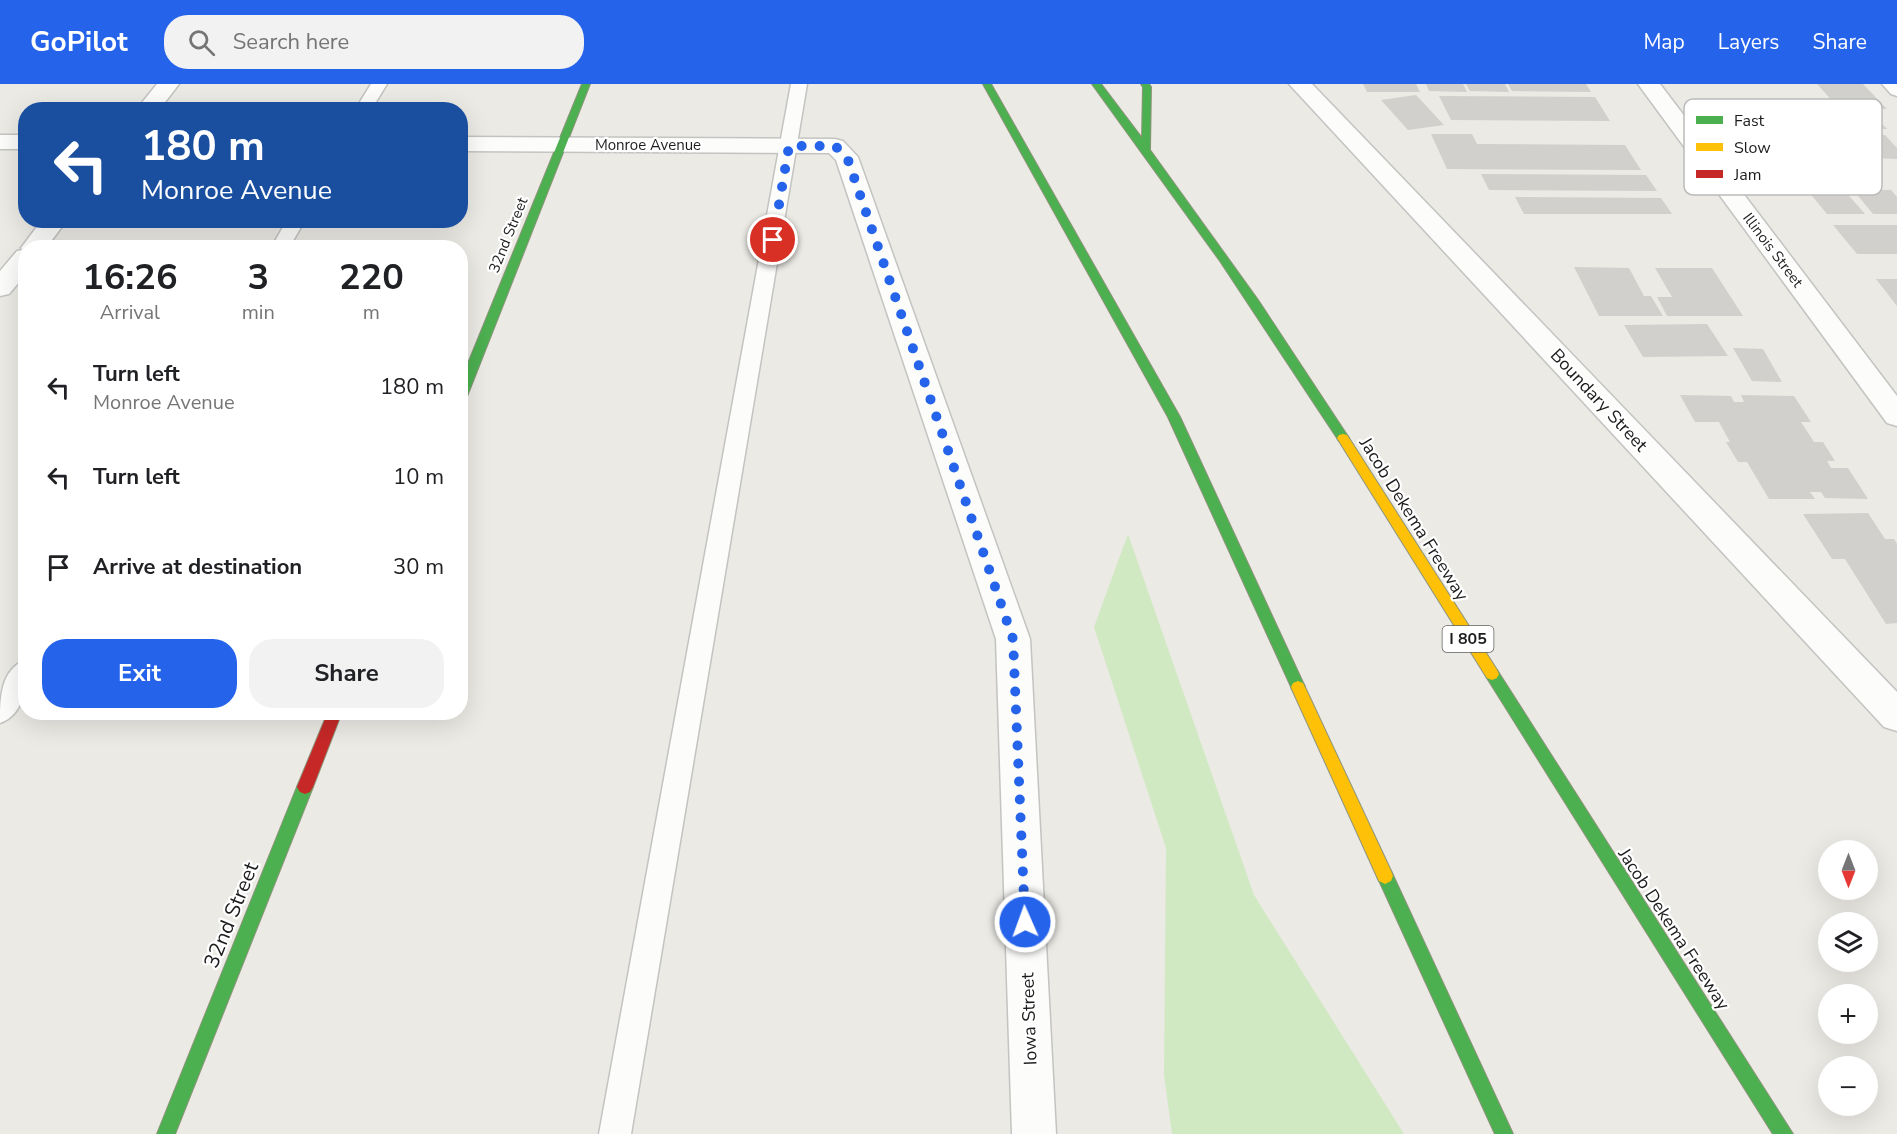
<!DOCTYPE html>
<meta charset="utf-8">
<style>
:root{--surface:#fff;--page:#f2f2f2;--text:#202124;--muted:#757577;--accent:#2563eb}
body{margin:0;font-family:"Nunito Sans",sans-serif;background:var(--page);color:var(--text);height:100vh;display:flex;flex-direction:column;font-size:22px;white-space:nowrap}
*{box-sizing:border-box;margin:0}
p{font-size:20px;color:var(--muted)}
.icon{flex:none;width:33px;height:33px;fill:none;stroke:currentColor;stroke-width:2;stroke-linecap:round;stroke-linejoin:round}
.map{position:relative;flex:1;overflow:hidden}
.panel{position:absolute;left:18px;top:156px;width:450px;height:480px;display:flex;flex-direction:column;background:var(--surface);border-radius:24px;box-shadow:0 6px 24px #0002}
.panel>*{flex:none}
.top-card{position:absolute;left:18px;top:18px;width:450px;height:126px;border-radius:24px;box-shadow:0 6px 24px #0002;background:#1a4fa0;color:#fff;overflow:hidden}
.needle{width:39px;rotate:180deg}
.buttons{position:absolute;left:1818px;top:756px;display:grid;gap:12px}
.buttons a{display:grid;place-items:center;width:60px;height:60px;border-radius:50%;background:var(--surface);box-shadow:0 6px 24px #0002;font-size:30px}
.pin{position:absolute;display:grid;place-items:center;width:51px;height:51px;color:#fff;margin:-26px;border:3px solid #fff;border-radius:50%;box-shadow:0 2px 6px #0007}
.me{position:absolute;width:66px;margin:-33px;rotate:358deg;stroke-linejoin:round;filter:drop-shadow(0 0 4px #0008)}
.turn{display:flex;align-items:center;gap:21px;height:126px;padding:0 24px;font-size:27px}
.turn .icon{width:78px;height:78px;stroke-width:2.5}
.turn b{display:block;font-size:42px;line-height:51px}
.eta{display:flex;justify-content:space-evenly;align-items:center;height:102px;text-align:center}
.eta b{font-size:36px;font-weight:700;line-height:42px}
.cta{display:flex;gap:12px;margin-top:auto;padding:12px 24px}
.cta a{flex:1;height:69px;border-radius:24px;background:var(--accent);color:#fff;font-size:24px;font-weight:700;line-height:69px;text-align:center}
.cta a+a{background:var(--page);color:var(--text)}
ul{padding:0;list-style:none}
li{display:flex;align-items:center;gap:18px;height:90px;padding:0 24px}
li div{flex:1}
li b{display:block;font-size:22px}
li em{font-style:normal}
header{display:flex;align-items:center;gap:36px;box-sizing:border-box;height:84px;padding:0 30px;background:var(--accent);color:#fff}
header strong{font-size:28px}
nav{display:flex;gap:33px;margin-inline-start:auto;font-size:21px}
.search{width:420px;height:54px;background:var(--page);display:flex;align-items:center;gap:15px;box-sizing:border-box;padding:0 21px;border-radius:24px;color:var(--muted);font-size:22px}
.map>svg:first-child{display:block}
</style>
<header>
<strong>GoPilot</strong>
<div class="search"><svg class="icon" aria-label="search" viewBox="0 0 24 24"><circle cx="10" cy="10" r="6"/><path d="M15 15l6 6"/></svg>Search here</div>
<nav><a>Map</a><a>Layers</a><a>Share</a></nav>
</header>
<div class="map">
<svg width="1897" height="1050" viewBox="0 0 1897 1050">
<rect width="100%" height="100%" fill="#ebeae5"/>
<path fill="#d1e9c2" d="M1128,450L1254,811L1404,1050H1172L1164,991L1166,764L1094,543Z"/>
<path fill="#d1d0cc" d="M1363,0H1416L1420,8H1367Z
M1426,0H1463L1467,8L1429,7Z
M1466,0H1505L1509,8L1470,7Z
M1508,0H1586L1591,8L1512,7Z
M1817,0H1863L1887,25H1868L1887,45H1759L1739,20H1835Z
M1416,11L1444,41L1408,46L1381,16Z
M1439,12L1595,13L1610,37L1451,36Z
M1431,50H1472L1477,60L1625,61L1641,86L1447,85Z
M1849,51H1885L1897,64V75L1870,74Z
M1481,90L1646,91L1657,107L1489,106Z
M1829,106H1844L1865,130H1827L1808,107Z
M1875,106H1891L1897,113V130H1873L1854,107Z
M1515,113L1661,114L1672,130H1524Z
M1833,141H1897V170H1857Z
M1574,183L1629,184L1644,212H1651L1663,232H1599Z
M1655,184H1712L1743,232H1667L1657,213H1672Z
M1876,195H1897V222Z
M1707,240L1728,272L1643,273L1624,241Z
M1733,264L1763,265L1782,298L1752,297Z
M1680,311L1731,312L1734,318H1744L1741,311L1794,312L1811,338H1801L1814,358H1823L1835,377H1827L1831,384H1848L1868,415L1825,414L1821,408H1810L1815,415H1769L1747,378H1738L1726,358H1730L1719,338H1695Z
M1868,429L1885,455H1894L1897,460V539L1886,540L1845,475H1832L1803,430Z"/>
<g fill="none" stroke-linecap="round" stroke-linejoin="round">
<defs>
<path id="lane" d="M371,0H387L371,26H355Z
M791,0H807L631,1050H599Z
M1882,0H1897V12L1891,10Z
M287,136H305L289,164H271Z
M26,576C26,599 26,630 0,639C0,616 0,585 26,576Z"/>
<path id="street" d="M157,0H179L159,26H136Z
M1289,0H1312L1897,608V647L1884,643Z
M1638,0H1660L1897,312V342L1887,339Z
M0,51H26V65H0Z
M460,53L835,55L843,57L858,73L1030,555L1056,1050H1012L996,555L836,76L829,69L460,67Z
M42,136H67L46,164H26V190L9,210L0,212V187L17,167L22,166L21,164Z"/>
<path id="fast" d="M582,0H590L466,315L460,319V299Z
M983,0H991L1180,333L1305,603L1303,607L1298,609L1293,607L1168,333Z
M1092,0H1101L1142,54L1143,3L1141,0H1149L1151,3L1150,66L1258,216L1347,351L1349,354L1347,357H1339L1220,177Z
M1492,584L1497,586L1793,1050H1773L1487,594L1485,590L1487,586Z
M305,696L310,698L313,703L175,1050H157L297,703L300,698Z
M1385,784L1391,787L1513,1050H1495L1377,792L1379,787Z"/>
<path id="slow" d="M1343,350L1347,351L1497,586L1499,590L1497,594L1492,596L1487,594L1339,357L1337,354L1339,351Z
M1298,597L1303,599L1391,787L1393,792L1391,797L1385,800L1379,797L1291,603L1293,599Z"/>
<path id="jam" d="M328,628H342L313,703L310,708L305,710L300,708L297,703Z"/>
</defs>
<use href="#lane" stroke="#c3c3c1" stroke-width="3"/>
<use href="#street" stroke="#c3c3c1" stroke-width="3"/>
<use href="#fast" stroke="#8f957c" stroke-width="2"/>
<use href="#slow" stroke="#8f957c" stroke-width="2"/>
<use href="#jam" stroke="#8f957c" stroke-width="2"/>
<use href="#lane" fill="#fcfcfb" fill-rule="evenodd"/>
<use href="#street" fill="#fcfcfb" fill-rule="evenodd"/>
<use href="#fast" fill="#4caf50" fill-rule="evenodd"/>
<use href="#slow" fill="#ffc107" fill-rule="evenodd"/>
<use href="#jam" fill="#c62828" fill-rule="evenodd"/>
</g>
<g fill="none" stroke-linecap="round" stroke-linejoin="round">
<path stroke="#2563eb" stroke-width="10" stroke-dasharray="0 18" d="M773,156L789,62H835L847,73L1013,555L1025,838"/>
</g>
<g text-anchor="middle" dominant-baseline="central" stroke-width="4.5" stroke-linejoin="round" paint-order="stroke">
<g font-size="15" fill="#1c1c1c" stroke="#fff">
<text x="648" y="61">Monroe Avenue</text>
<text transform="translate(508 151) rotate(-68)">32nd Street</text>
<text transform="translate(1773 166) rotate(53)">Illinois Street</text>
</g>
<rect fill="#fff" stroke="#606060" stroke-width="1.5" x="1442.5" y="542" width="51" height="26" rx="4.5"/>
<g font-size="16" font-weight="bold" fill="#1c1c1c">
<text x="1468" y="555">I 805</text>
</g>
<g font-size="18" fill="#1c1c1c" stroke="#fff">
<text transform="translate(1599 316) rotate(47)">Boundary Street</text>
<text transform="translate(1414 435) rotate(58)">Jacob Dekema Freeway</text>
<text transform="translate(1674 845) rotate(57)">Jacob Dekema Freeway</text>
<text transform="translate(1029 935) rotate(-92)">Iowa Street</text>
</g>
<g font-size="21" fill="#1c1c1c" stroke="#fff">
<text transform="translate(231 831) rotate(-68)">32nd Street</text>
</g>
</g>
<rect x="1684" y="15" width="198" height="96" rx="9" fill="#fff" stroke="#bbb" stroke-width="1.5"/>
<rect x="1696" y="32" width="27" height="8" fill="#4caf50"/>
<rect x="1696" y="59" width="27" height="8" fill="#ffc107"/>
<rect x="1696" y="86" width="27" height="8" fill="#c62828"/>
<g font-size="16" fill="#1c1c1c">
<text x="1734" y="42">Fast</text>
<text x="1734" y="69">Slow</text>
<text x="1734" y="96">Jam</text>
</g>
</svg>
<div class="buttons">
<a><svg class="needle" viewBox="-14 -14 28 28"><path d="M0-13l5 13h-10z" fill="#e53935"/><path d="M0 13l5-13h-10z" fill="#757577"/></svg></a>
<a><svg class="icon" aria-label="layers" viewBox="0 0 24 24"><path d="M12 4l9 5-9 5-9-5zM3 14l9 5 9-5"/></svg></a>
<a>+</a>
<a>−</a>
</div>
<div class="pin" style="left:773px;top:156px;background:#d93025"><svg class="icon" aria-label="arrive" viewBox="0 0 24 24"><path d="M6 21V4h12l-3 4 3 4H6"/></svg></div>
<svg class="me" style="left:1025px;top:838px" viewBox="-20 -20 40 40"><circle r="17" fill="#2563eb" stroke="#fff" stroke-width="3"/><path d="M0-11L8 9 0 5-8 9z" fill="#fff"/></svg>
<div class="top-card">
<div class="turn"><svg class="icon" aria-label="left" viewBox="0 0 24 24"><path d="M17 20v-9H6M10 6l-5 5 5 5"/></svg><div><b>180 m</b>Monroe Avenue</div></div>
</div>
<section class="panel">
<div class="eta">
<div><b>16:26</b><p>Arrival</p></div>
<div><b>3</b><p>min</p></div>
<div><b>220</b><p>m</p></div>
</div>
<ul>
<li><svg class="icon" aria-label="left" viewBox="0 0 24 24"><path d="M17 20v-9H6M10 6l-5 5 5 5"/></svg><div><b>Turn left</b><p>Monroe Avenue</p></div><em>180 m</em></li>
<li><svg class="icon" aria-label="left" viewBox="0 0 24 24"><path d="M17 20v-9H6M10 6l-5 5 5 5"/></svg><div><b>Turn left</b></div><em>10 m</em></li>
<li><svg class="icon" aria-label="arrive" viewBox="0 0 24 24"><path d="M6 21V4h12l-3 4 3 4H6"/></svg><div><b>Arrive at destination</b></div><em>30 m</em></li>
</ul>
<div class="cta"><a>Exit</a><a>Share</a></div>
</section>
</div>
